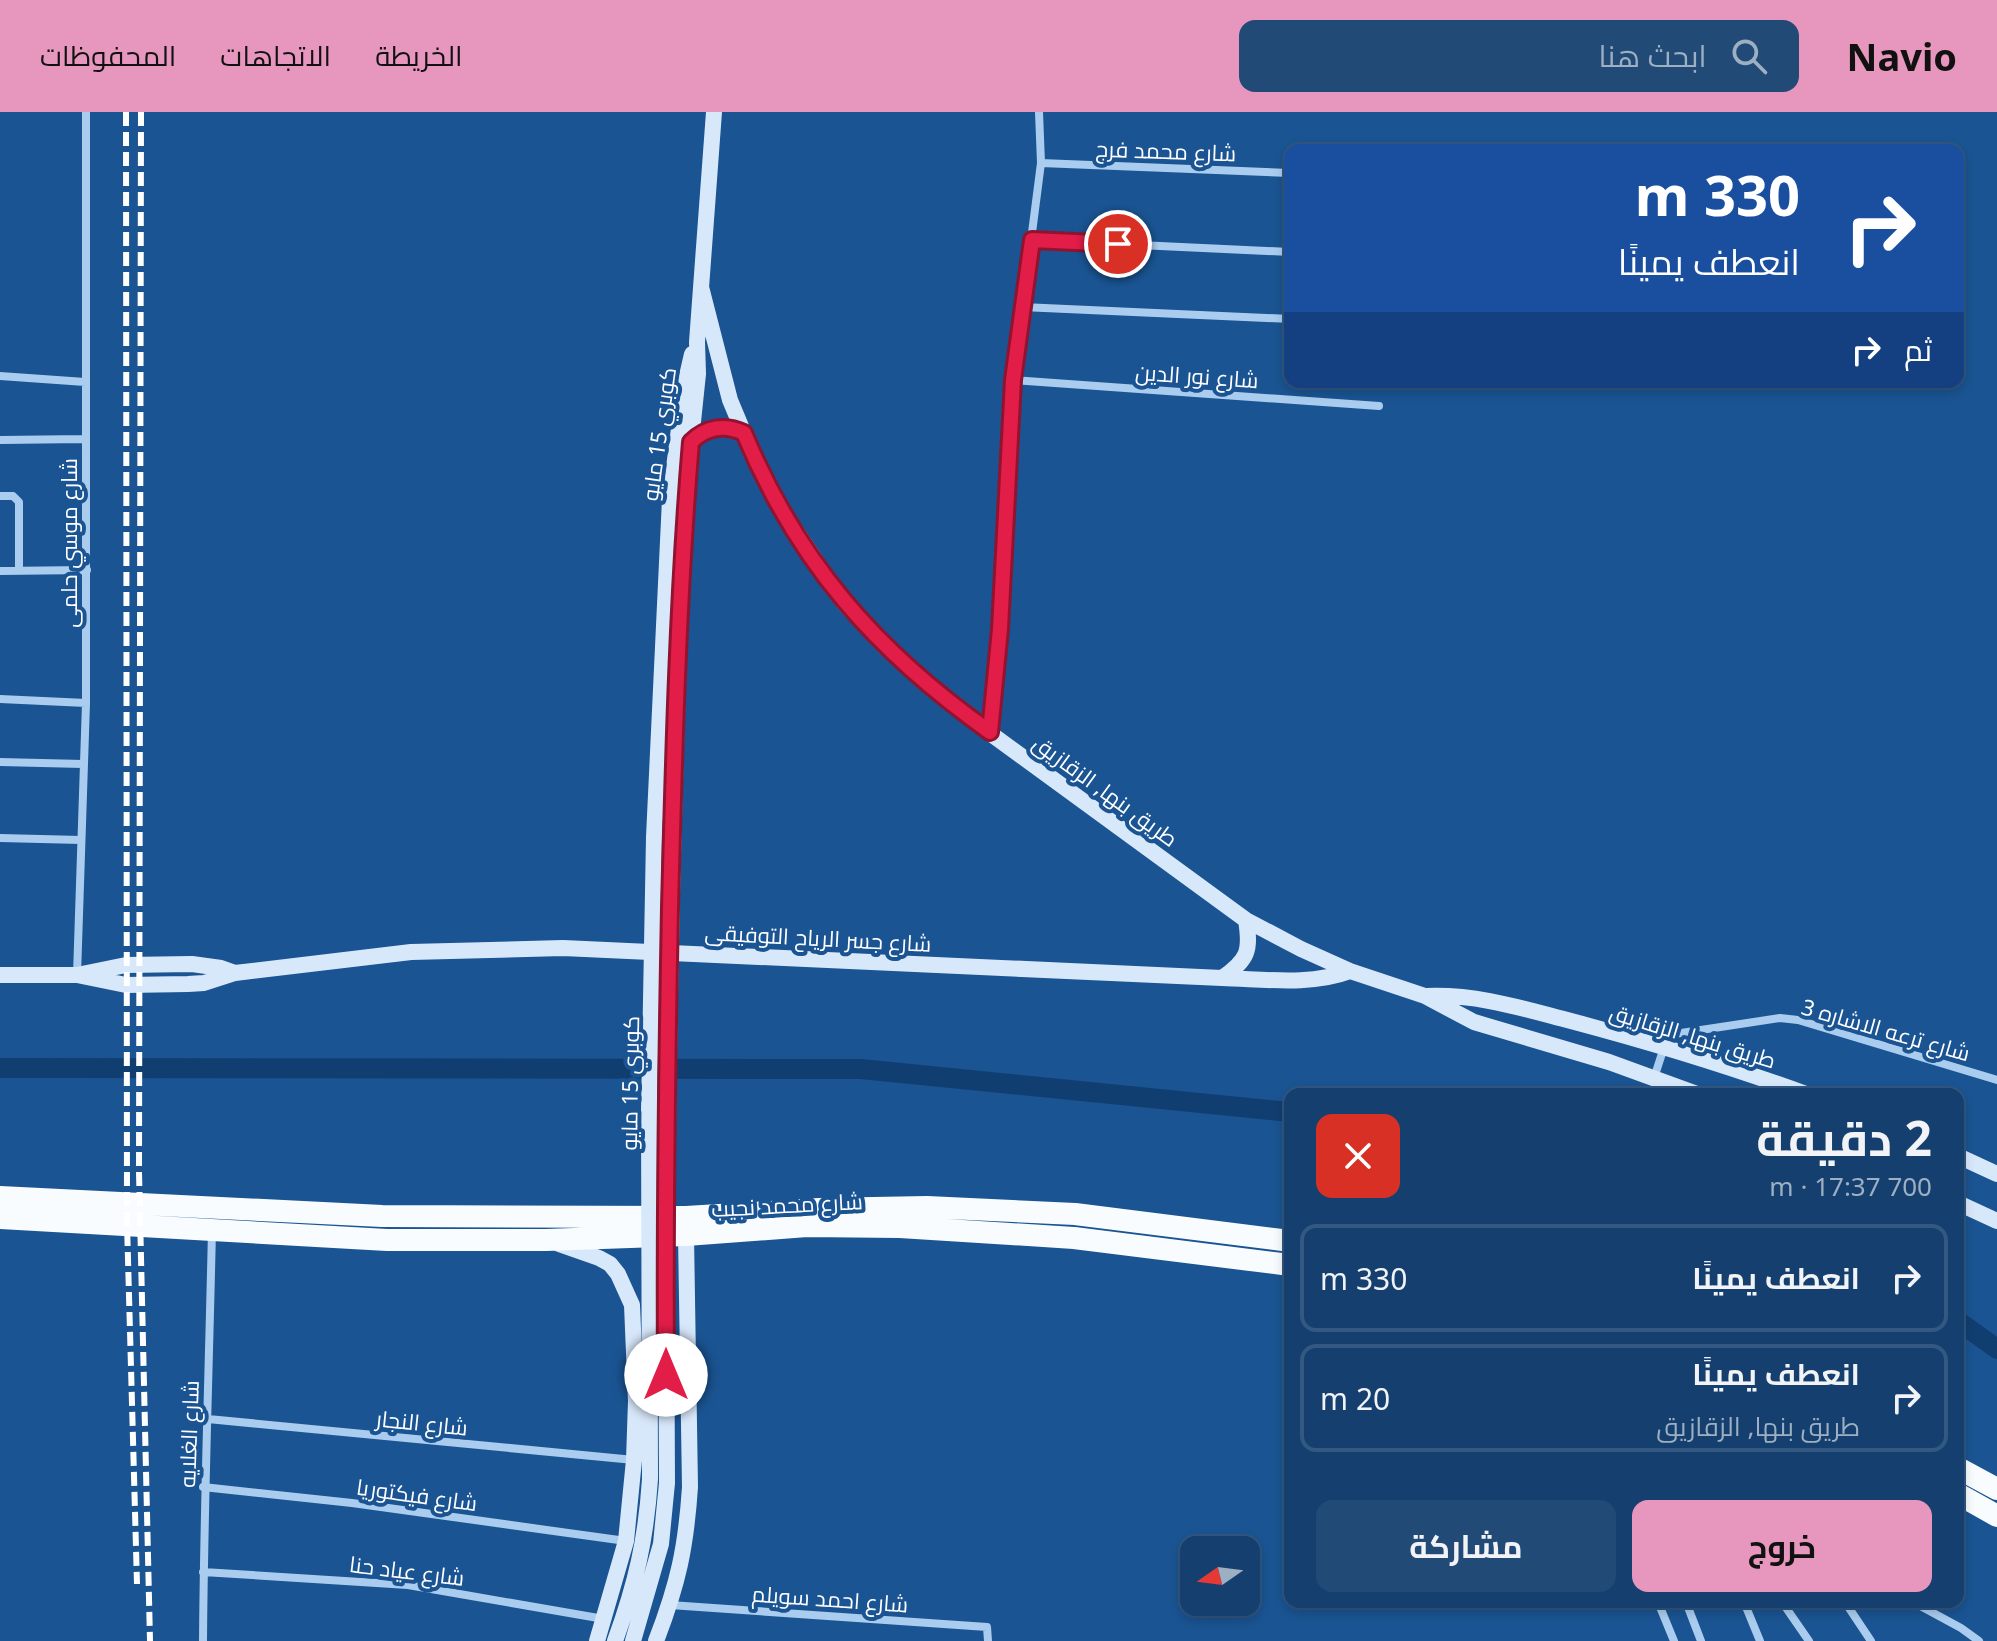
<!DOCTYPE html>
<html lang="ar">
<meta charset="utf-8">
<style>
:root{--surface:#143f6e;--page:#214a76;--text:#f1f3f6;--muted:#9dafc2;--line:#335881;--accent:#e797bd}
body{margin:0;font-family:"Noto Sans",Cairo,sans-serif;background:var(--page);color:var(--text);direction:rtl;height:100vh;display:flex;flex-direction:column;font-size:30px;white-space:nowrap}
*{box-sizing:border-box;margin:0}
p{font-size:26px;color:var(--muted)}
.icon{flex:none;width:44px;height:44px;fill:none;stroke:currentColor;stroke-width:2;stroke-linecap:round;stroke-linejoin:round}
.map{position:relative;flex:1;overflow:hidden;direction:ltr}
.details{position:absolute;left:1284px;top:976px;width:680px;height:520px;display:flex;flex-direction:column;background:var(--surface);border-radius:16px;box-shadow:0 4px 12px #0003,0 0 0 2px var(--line);direction:rtl}
.details>*{flex:none}
.guide{position:absolute;left:1284px;top:32px;width:680px;height:244px;border-radius:16px;box-shadow:0 4px 12px #0003,0 0 0 2px var(--line);direction:rtl;background:#1a4fa0;color:#fff;overflow:hidden}
.needle{width:52px;rotate:256deg}
.fabs{position:absolute;left:1180px;top:1424px;display:grid;gap:16px}
.fabs a{display:grid;place-items:center;width:80px;height:80px;border-radius:16px;background:var(--surface);box-shadow:0 4px 12px #0003,0 0 0 2px var(--line);font-size:40px}
.pin{position:absolute;display:grid;place-items:center;width:68px;height:68px;color:#fff;margin:-34px;border:4px solid #fff;border-radius:50%;box-shadow:0 2px 8px #0007}
.me{position:absolute;width:88px;margin:-44px;rotate:0deg;stroke-linejoin:round;filter:drop-shadow(0 0 6px #0008)}
.turn{display:flex;align-items:center;gap:28px;height:168px;padding:0 32px;font-size:36px}
.turn .icon{width:104px;height:104px;stroke-width:2.5}
.turn b{display:block;font-size:56px;line-height:68px}
.then{display:flex;align-items:center;height:76px;padding:0 32px;background:#0003;gap:16px;font-size:30px}
.round{display:grid;place-items:center;flex:none;width:84px;height:84px;border-radius:16px;background:var(--page)}
.head{display:flex;align-items:center;justify-content:space-between;height:136px;padding:0 32px}
h1{font-size:48px;font-weight:700;line-height:60px}
.cta{display:flex;gap:16px;margin-top:auto;padding:16px 32px}
.cta a{flex:1;height:92px;border-radius:16px;background:var(--accent);color:#111;font-size:32px;font-weight:700;line-height:92px;text-align:center}
.cta a+a{background:var(--page);color:var(--text)}
ul{padding:0;list-style:none}
li{display:flex;align-items:center;gap:24px;height:108px;margin:0 16px 12px;padding:0 16px;border:4px solid var(--line);border-radius:16px}
li div{flex:1}
li b{display:block;font-size:30px}
li em{font-style:normal}
header{display:flex;align-items:center;gap:48px;box-sizing:border-box;height:112px;padding:0 40px;background:var(--accent);color:#111}
header strong{font-size:38px}
nav{display:flex;gap:44px;margin-inline-start:auto;font-size:28px}
.search{width:560px;height:72px;background:var(--page);display:flex;align-items:center;gap:20px;box-sizing:border-box;padding:0 28px;border-radius:16px;color:var(--muted);font-size:30px}
.map>svg:first-child{display:block}
</style>
<header>
<strong>Navio</strong>
<div class="search"><svg class="icon" aria-label="search" viewBox="0 0 24 24"><circle cx="10" cy="10" r="6"/><path d="M15 15l6 6"/></svg>ابحث هنا</div>
<nav><a>الخريطة</a><a>الاتجاهات</a><a>المحفوظات</a></nav>
</header>
<div class="map">
<svg width="1997" height="1529" viewBox="0 0 1997 1529">
<rect width="100%" height="100%" fill="#1a5492"/>
<g fill="none" stroke-linecap="round" stroke-linejoin="round">
<path stroke="#113e70" stroke-width="20" d="M0,956L861,957L1290,1000
M1958,1209L1997,1237"/>
<path stroke="#aacdef" stroke-width="8" d="M1041,51L1290,61
M1032,128L1290,140
M1022,195L1290,207
M0,264L85,270
M1013,268L1379,294
M0,328L85,327
M0,384H13L19,390V458
M0,459L87,458
M0,587L86,591
M990,619L1000,517L1013,268L1041,51L1039,0
M0,650L83,652
M0,726L81,728
M77,863L86,591V0
M1654,966L1668,923L1780,906L1798,908L1997,968
M208,1307L634,1348
M203,1375L352,1391L626,1429
M203,1460L408,1473L604,1507
M1658,1490L1674,1529
M1686,1490L1701,1529
M1744,1490L1760,1529
M1782,1490L1809,1529
M1845,1490L1871,1529
M1913,1490L1961,1516L1979,1529
M670,1493L987,1515L988,1529
M203,1529C204,1392 209,1255 212,1118"/>
<path stroke="#d8e8fb" stroke-width="16" d="M701,175L730,288L753,343L780,395L844,491L886,536L957,597L1246,808L1301,837L1350,859L1425,884L1474,910L1609,950L1697,982
M691,330C707,315 725,312 744,321
M685,386L698,262L697,230L714,0
M670,387L684,277L692,242
M0,863H77L126,853L192,852L221,856L235,861
M77,863L126,873L188,872L204,871L235,861L411,840L563,836L1222,866C1264,867 1310,874 1350,859
M1222,866C1248,848 1251,839 1246,808
M1426,884C1478,882 1521,896 1571,909C1650,930 1729,954 1806,982
M1958,1044L1997,1062
M1958,1091L1997,1109
M559,1132L599,1146L610,1152L618,1162L632,1193L636,1289L634,1348L626,1429L597,1529
M656,1529C678,1472 686,1436 690,1375L686,1123"/>
<path stroke="#f8fcff" stroke-width="22" d="M0,1085L382,1104L686,1105L819,1097L927,1095L1075,1102L1290,1129
M0,1106L387,1128H546L686,1123L807,1114L900,1115L1074,1126L1290,1153
M1958,1356L1997,1377
M1958,1382L1997,1404"/>
<path stroke="#fff" stroke-width="6" stroke-dasharray="14 6" stroke-linecap="butt" d="M126,0L127,1111L137,1472
M141,0L139,1060L150,1529"/>
<path stroke="#d8e8fb" stroke-width="16" d="M615,1529C636,1471 646,1428 650,1367L649,998L654,725L670,387
M633,1529L661,1432L667,1371C665,1042 671,714 685,386"/>
</g>
<g fill="none" stroke-linecap="round" stroke-linejoin="round">
<defs>
<path id="route" d="M666,1263C665,1107 667,951 670,796C674,640 678,485 691,330C706,315 725,312 744,321C798,451 876,539 990,620L1000,517L1013,268L1032,128L1118,132"/>
</defs>
<use href="#route" stroke="#92132f" stroke-width="20"/>
<use href="#route" stroke="#e11d48" stroke-width="14"/>
</g>
<g text-anchor="middle" dominant-baseline="central" stroke-width="8" stroke-linejoin="round" paint-order="stroke">
<g font-size="22" fill="#fff" stroke="#1a5492">
<text transform="translate(1166 38) rotate(2)">شارع محمد فرج</text>
<text transform="translate(1197 263) rotate(4)">شارع نور الدين</text>
<text transform="translate(658 322) rotate(-82)">كوبري 15 مايو</text>
<text transform="translate(68 431) rotate(-90)">شارع موسي حلمى</text>
<text transform="translate(1106 678) rotate(36)">طريق بنها, الزقازيق</text>
<text transform="translate(818 825) rotate(3)">شارع جسر الرياح التوفيقى</text>
<text transform="translate(1886 917) rotate(16)">شارع ترعه الاشاره 3</text>
<text transform="translate(1693 923) rotate(17)">طريق بنها, الزقازيق</text>
<text transform="translate(629 971) rotate(-89)">كوبري 15 مايو</text>
<text transform="translate(787 1092) rotate(-3)">شارع محمد نجيب</text>
<text transform="translate(422 1310) rotate(6)">شارع النجار</text>
<text transform="translate(188 1322) rotate(-88)">شارع الغلايه</text>
<text transform="translate(417 1382) rotate(8)">شارع فيكتوريا</text>
<text transform="translate(407 1458) rotate(7)">شارع عياد حنا</text>
<text transform="translate(830 1486) rotate(4)">شارع احمد سويلم</text>
</g>
</g>
</svg>
<div class="fabs">
<a><svg class="needle" viewBox="-14 -14 28 28"><path d="M0-13l5 13h-10z" fill="#e53935"/><path d="M0 13l5-13h-10z" fill="#9dafc2"/></svg></a>
</div>
<div class="pin" style="left:1118px;top:132px;background:#d93025"><svg class="icon" aria-label="arrive" viewBox="0 0 24 24"><path d="M6 21V4h12l-3 4 3 4H6"/></svg></div>
<svg class="me" style="left:666px;top:1263px" viewBox="-20 -20 40 40"><circle r="19" fill="#fff"/><path d="M0-13L10 11 0 6-10 11z" fill="#e11d48"/></svg>
<div class="guide">
<div class="turn"><svg class="icon" aria-label="right" viewBox="0 0 24 24"><path d="M7 20v-9h11M14 6l5 5-5 5"/></svg><div><b>330 m</b>انعطف يمينًا</div></div>
<div class="then">ثم<svg class="icon" aria-label="right" viewBox="0 0 24 24"><path d="M7 20v-9h11M14 6l5 5-5 5"/></svg></div>
</div>
<section class="details">
<div class="head"><div><h1>2 دقيقة</h1><p>700 m · 17:37</p></div><a class="round" style="background:#d93025;color:#fff"><svg class="icon" aria-label="close" viewBox="0 0 24 24"><path d="M6 6l12 12M18 6L6 18"/></svg></a></div>
<ul>
<li><svg class="icon" aria-label="right" viewBox="0 0 24 24"><path d="M7 20v-9h11M14 6l5 5-5 5"/></svg><div><b>انعطف يمينًا</b></div><em>330 m</em></li>
<li><svg class="icon" aria-label="right" viewBox="0 0 24 24"><path d="M7 20v-9h11M14 6l5 5-5 5"/></svg><div><b>انعطف يمينًا</b><p>طريق بنها, الزقازيق</p></div><em>20 m</em></li>
</ul>
<div class="cta"><a>خروج</a><a>مشاركة</a></div>
</section>
</div>
